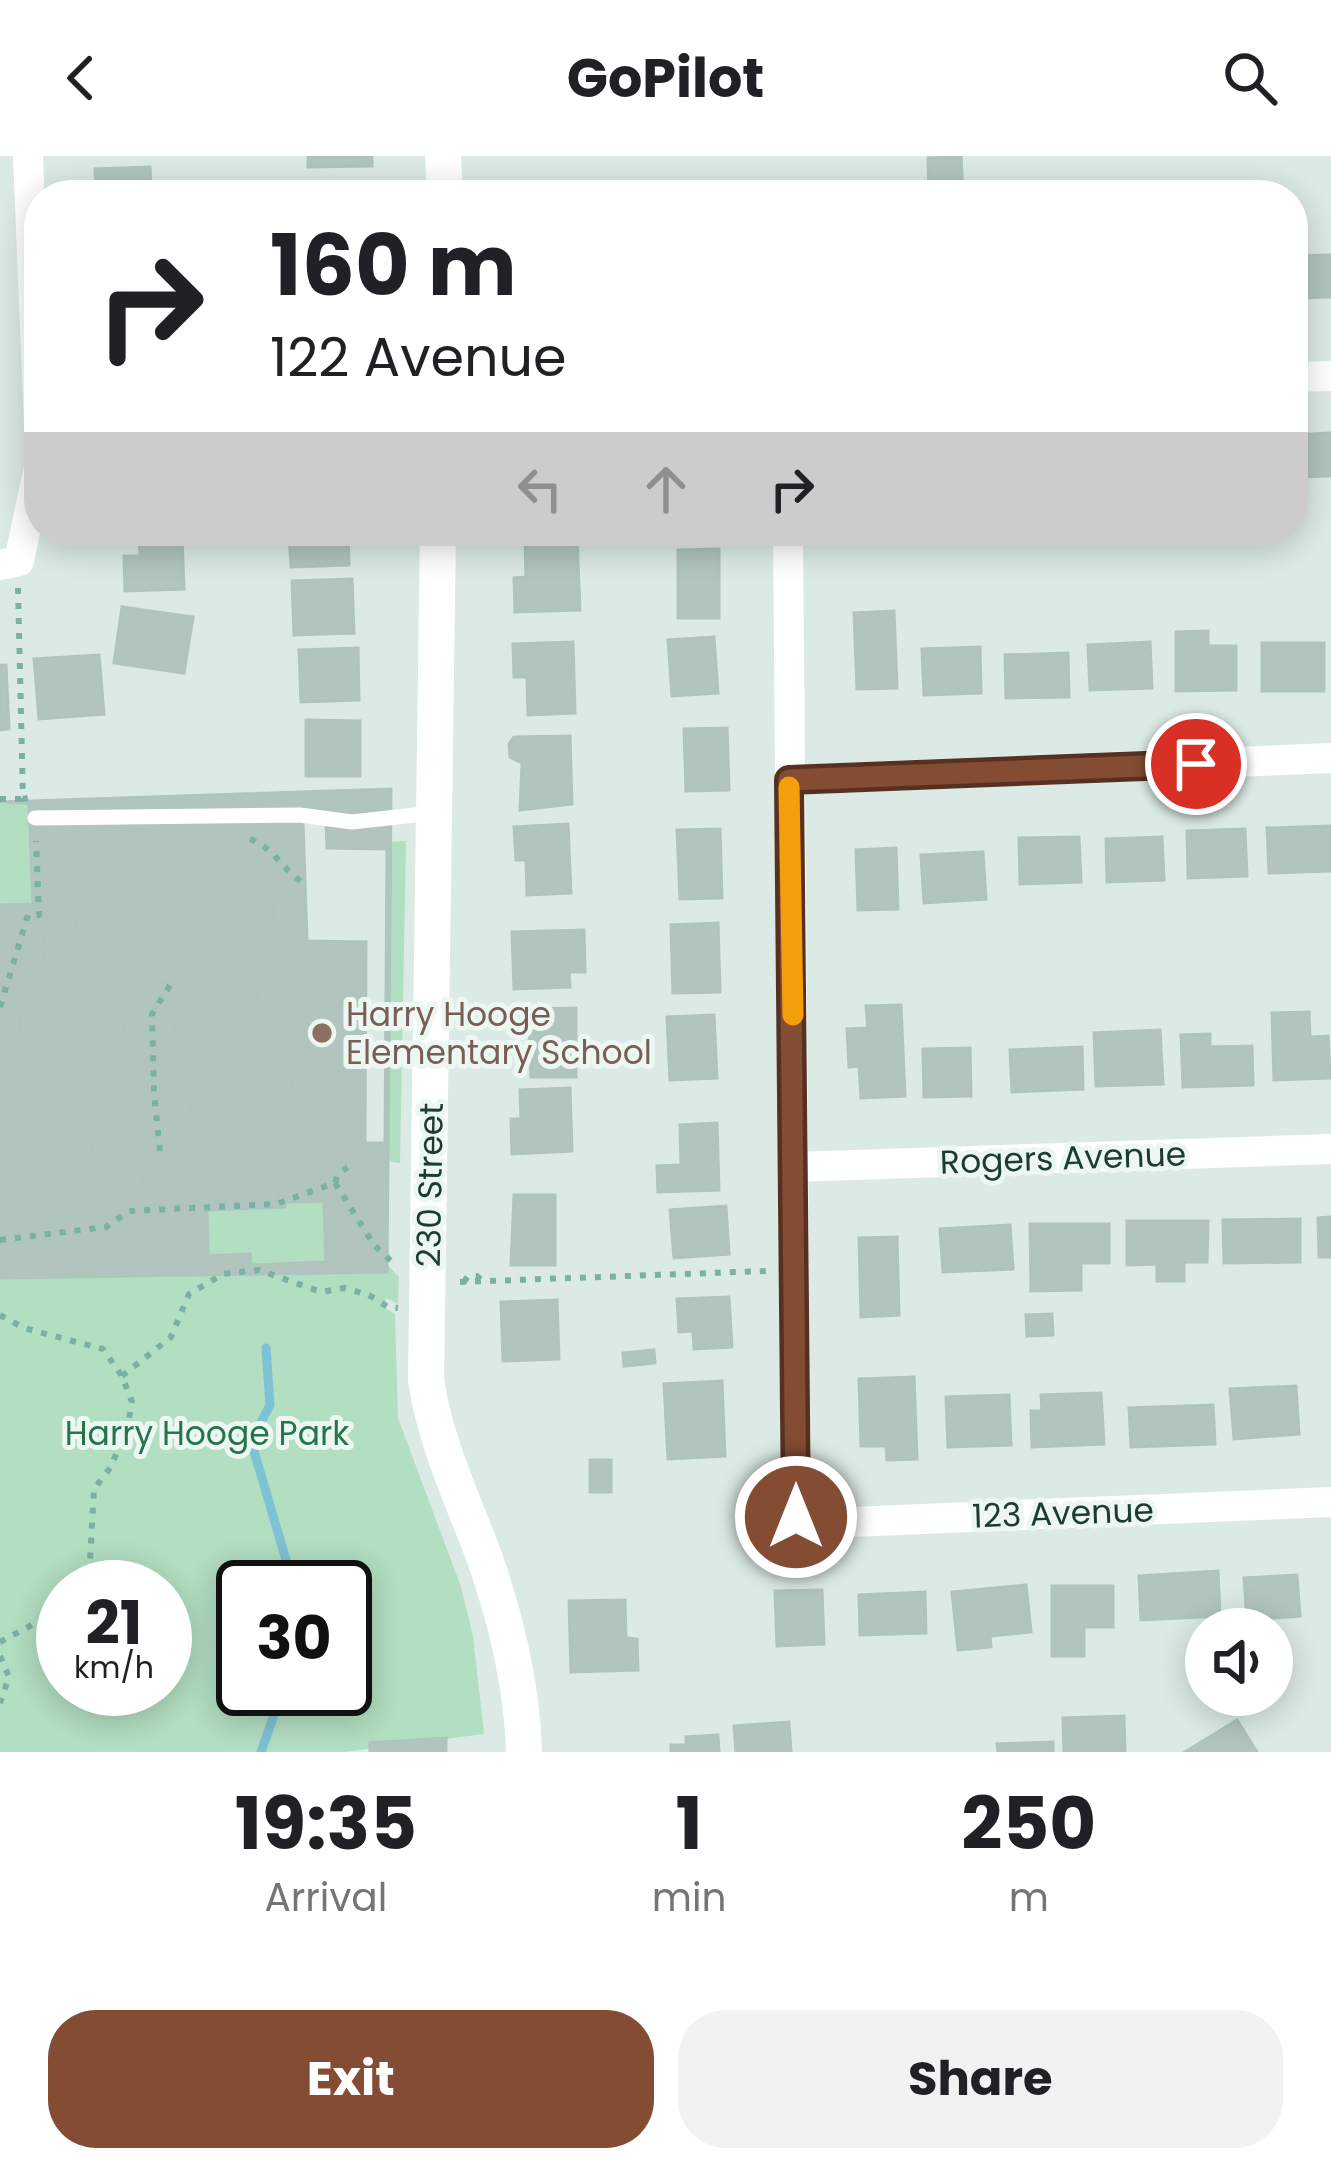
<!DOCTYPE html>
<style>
:root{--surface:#fff;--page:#f2f2f2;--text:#202124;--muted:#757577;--accent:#844c33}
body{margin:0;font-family:Poppins,sans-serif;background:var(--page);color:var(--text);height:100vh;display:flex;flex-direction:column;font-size:45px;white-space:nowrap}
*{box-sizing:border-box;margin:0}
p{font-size:39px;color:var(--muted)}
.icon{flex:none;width:66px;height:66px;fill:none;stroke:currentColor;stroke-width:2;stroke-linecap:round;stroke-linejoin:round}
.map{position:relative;height:1596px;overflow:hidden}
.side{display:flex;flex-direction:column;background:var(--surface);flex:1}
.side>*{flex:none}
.top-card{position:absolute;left:24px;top:24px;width:1284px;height:366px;border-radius:48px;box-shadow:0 6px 30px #0003;background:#fff;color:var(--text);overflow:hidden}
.fabs{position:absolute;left:1185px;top:1452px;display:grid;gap:24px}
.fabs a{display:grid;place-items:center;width:108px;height:108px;border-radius:50%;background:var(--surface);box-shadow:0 6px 30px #0003;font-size:60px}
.speed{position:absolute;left:36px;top:1404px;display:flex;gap:24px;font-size:60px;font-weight:700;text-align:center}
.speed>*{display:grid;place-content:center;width:156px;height:156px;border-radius:50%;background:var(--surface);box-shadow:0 6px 30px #0003;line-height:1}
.speed small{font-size:30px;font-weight:400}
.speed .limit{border:6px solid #111;border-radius:18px;background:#fff;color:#111}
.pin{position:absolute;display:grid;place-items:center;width:102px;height:102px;color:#fff;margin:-51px;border:6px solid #fff;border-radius:50%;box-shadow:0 3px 12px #0007}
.me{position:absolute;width:132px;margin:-66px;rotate:0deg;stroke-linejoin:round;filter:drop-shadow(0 0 9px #0008)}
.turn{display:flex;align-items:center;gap:42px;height:252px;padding:0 48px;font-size:54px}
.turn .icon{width:156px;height:156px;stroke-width:2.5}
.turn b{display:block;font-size:84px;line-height:102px}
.lanes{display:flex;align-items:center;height:114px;padding:0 48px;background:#0003;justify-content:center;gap:60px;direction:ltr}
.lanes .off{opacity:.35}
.eta{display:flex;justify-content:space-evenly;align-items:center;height:204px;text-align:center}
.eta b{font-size:72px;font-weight:700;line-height:84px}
.primary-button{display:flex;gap:24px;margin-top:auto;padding:24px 48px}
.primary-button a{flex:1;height:138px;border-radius:48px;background:var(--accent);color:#fff;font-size:48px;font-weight:700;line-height:138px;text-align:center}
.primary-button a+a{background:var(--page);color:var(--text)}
header{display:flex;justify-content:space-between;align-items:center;height:156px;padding:0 48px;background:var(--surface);font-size:54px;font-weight:700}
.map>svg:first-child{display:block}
</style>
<header><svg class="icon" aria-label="back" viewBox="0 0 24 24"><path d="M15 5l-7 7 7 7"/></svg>GoPilot<svg class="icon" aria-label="search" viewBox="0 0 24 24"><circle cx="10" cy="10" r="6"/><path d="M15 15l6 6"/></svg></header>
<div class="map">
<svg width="1331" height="1596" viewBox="0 0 1331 1596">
<rect width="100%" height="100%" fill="#dceae5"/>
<path fill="#b2dec1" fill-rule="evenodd" d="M29,647L33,748L0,749V648Z
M406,685L400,1007L392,1006L386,1000L389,686Z
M318,1035L399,1121L398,1148L386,1142L385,1152L395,1158L398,1262L461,1431L473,1480L484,1578L344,1596H0V1095L208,1084L207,1054L284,1051L285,1046L319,1045ZM63,1431H165V1533H63ZM243,1431H345V1533H243Z"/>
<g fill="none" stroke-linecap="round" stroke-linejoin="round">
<path stroke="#7ec2d6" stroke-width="9" d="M266,1192L270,1249L251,1285L294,1431
M261,1596L283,1533"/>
</g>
<path fill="#b1c5be" stroke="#aec4bd" stroke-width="3" fill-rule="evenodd" d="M308,0H372V10L308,11Z
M961,1L963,35L929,37L928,2Z
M150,11L151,39H96L95,13Z
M587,28V39H526V31Z
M1331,99V141L1294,142L1293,100Z
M1331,277V320L1295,321L1293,338V279Z
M289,375H348L349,409L291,411Z
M182,379L184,433L125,435L124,400H140L139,381Z
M577,383L580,454L515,456L514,422L526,421L525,384Z
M719,393V462H678V394Z
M352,423L354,477L294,479L292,425Z
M122,451L193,461L184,517L114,507Z
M894,455L897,532L857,533L854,457Z
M1208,475V490H1236V534L1176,535V476Z
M714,481L718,537L672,540L668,484Z
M573,486L575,557L528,559L527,521H514L513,488Z
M1150,486L1152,532L1090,534L1088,489Z
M1262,487H1324V535H1262Z
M980,491L981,537L924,539L922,493Z
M358,492L359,544L301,546L299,494Z
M1068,497L1069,541L1006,542L1005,499Z
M99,499L104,558L39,563L34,503Z
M0,509H6L9,573L0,574Z
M306,564L360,565V620H306Z
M727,572L729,634L686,635L684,573Z
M570,580L572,648L520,654L522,607L510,601L509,588L514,581Z
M391,633L387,1116L0,1122V1049L36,1047L37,1063L83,1060L81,1022L94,1021L92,982H104L102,944H116L114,905L125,904L124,865H134L133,828L172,826L177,926H189L191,965L203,964L204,993L141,996L144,1050L278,1045L277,1025L321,1023L320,981L307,982L306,944L293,945L291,907L281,908L278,849L258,850L256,791L275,790L272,719H256L255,696L73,705L76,776L44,778L45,813L31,814L33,851H19L21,888H9L11,930H0V749L33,748L29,647L0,646ZM303,666H326L327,692L387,693L385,987H365L366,786L307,785ZM324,1045L326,1106L251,1109L250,1098L208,1100L207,1054L285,1051V1046Z
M568,668L571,737L527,739L526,704H516L514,671Z
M1330,670L1331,715L1269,717L1267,672Z
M720,673L722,742L680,743L677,674Z
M1245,673L1247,720L1188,722L1187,675Z
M1079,681L1081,726L1020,728L1019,682Z
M1162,681L1164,724L1107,726L1106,683Z
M896,692L898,753L858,754L856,694Z
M255,696L256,719H272L275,790L256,791L258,850L278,849L281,908L291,907L293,945L306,944L307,982L320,981L321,1023L277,1025L278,1045L144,1050L141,996L204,993L203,964L191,965L189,926H177L172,826L133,828L134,865H124L125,904L114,905L116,944H102L104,982H92L94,1021L81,1022L83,1060L37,1063L36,1047L0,1049V930H11L9,888H21L19,851H33L31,814L45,813L44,778L76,776L73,705Z
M983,696L986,743L924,747L921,699Z
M718,767L720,836L673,837L671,769Z
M584,774L585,816H569L570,831L514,833L512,776Z
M901,849L905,940L861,942L859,910L849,911L847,873L868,872L866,850Z
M576,852V921H531L528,853Z
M1309,856L1310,881L1328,880L1330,922L1274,924L1272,857Z
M714,859L717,922L670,924L667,861Z
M1160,874L1163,928L1096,930L1094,877Z
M1210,878V891L1252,890L1253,929L1183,931L1181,879Z
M1082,891L1083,933L1012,936L1010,894Z
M970,892L971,940L924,941L923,893Z
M570,932L572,995L512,998L511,963H521L520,934Z
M717,967L719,1034L658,1036L657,1010L681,1009L680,969Z
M514,1039H555V1109H511Z
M726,1050L729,1098L674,1102L670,1054Z
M1331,1061V1101H1319L1318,1062Z
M1300,1063V1106L1224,1107L1223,1064Z
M1127,1065H1208L1207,1106H1184V1125H1157V1108L1127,1109Z
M1030,1068H1109V1107H1081V1134L1031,1135Z
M1010,1069L1013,1113L943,1116L940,1073Z
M897,1081L899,1159L861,1161L859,1082Z
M729,1141L732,1191L694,1193L693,1175L679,1176L677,1143Z
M557,1144L559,1203L503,1205L501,1146Z
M1052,1158L1053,1179L1027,1180L1026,1159Z
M654,1194L655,1207L624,1210L623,1197Z
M914,1221L917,1303L887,1304L886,1290H861L859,1223Z
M722,1225L725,1300L668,1303L664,1228Z
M1296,1230L1299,1278L1234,1283L1230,1233Z
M1101,1237L1104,1288L1032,1291L1031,1255H1042L1041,1239Z
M1009,1239L1011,1289L948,1291L946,1241Z
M1213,1249L1215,1288L1131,1291L1129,1252Z
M590,1304H611V1336H590Z
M1218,1415L1220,1460L1141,1464L1139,1420Z
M1297,1419L1300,1460L1247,1464L1244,1422Z
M1026,1429L1031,1476L990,1480L991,1491L958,1494L952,1436Z
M1052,1430H1113V1471H1084V1500H1052Z
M822,1434L824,1488L777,1490L775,1435Z
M925,1436L926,1477L860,1479L859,1439Z
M625,1444L626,1482L637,1483L638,1514L571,1516L569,1445Z
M1124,1560L1125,1596H1064L1063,1562Z
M1237,1564L1257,1596H1185Z
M789,1566L791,1596H736L734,1570Z
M718,1579L719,1596H671V1589H686V1581Z
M446,1582V1596H370V1587Z
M1053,1586V1596H998L997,1588Z"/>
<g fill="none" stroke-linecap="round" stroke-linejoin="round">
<path stroke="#7ab1a4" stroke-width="6" stroke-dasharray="6 9" stroke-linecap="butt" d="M18,432L23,643L28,642
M0,643H23
M250,683C274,692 282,713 302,726
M0,851L28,759H39L36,685
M160,995L154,938L152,858L172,826
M335,1027L374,1089L394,1108
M0,1084L106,1071L129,1055L276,1048L335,1027L338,1018L351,1009
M460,1126L767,1115
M464,1126L468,1120H477L485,1127
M0,1159L24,1172L103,1193L122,1220L132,1246L127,1274L110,1312L94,1333L90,1405L78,1431
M122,1220L171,1181L189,1138L223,1118L259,1114L321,1136L344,1132L369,1139L388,1151L398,1152
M0,1486L56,1456L63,1448
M0,1500L9,1521L0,1547"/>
<path stroke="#fff" stroke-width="15" d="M35,662L300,659L352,666L433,657"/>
<path stroke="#fff" stroke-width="30" d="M28,0L39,269
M1293,221L1331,220
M788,375L796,1361L827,1367L1331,1346
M0,409L19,405L39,311
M789,624L1331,602
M795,1011L1331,993"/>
<path stroke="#fff" stroke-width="36" d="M443,0L445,39
M438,375L426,1224C435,1286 463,1344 485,1403C507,1466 522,1529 524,1596"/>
</g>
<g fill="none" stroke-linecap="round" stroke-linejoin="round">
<defs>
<path id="route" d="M796,1361L789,624L1196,608"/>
</defs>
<use href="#route" stroke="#563121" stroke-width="30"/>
<use href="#route" stroke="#844c33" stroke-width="21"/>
<path stroke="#f59e0b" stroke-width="21" d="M789,631L793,859"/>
</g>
<circle fill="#8d6e63" stroke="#edf7f2" stroke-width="4.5" cx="322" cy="877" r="12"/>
<g text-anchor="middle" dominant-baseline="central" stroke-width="10" stroke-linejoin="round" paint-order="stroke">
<g font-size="33" fill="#785e54" stroke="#edf7f2" text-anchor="start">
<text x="346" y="858">Harry Hooge<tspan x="346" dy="38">Elementary School</tspan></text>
</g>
<g font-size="33" fill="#1d3b35" stroke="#edf7f2">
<text transform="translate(1063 1002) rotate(-2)">Rogers Avenue</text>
<text transform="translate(430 1029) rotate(-89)">230 Street</text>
<text transform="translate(1063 1357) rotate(-2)">123 Avenue</text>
</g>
<g font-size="33" fill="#247549" stroke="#edf7f2">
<text x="207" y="1277">Harry Hooge Park</text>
</g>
</g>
</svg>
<div class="fabs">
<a><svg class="icon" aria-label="sound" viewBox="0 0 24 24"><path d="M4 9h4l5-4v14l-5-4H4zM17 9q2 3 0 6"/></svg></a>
</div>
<div class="speed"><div>21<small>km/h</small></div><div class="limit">30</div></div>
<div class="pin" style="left:1196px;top:608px;background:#d93025"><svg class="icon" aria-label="arrive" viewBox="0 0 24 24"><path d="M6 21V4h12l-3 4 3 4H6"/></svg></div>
<svg class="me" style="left:796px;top:1361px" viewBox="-20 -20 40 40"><circle r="17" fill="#844c33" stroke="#fff" stroke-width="3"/><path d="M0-11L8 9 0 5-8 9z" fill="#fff"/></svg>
<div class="top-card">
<div class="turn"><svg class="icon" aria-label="right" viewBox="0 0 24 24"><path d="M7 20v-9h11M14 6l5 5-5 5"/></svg><div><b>160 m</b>122 Avenue</div></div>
<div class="lanes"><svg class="icon off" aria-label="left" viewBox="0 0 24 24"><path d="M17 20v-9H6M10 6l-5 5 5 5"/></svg><svg class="icon off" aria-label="ahead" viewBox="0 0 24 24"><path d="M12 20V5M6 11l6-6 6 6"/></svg><svg class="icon" aria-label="right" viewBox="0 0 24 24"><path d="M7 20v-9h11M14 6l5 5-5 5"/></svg></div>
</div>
</div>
<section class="side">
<div class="eta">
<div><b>19:35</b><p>Arrival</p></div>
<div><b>1</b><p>min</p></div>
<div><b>250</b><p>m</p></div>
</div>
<div class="primary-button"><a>Exit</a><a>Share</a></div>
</section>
